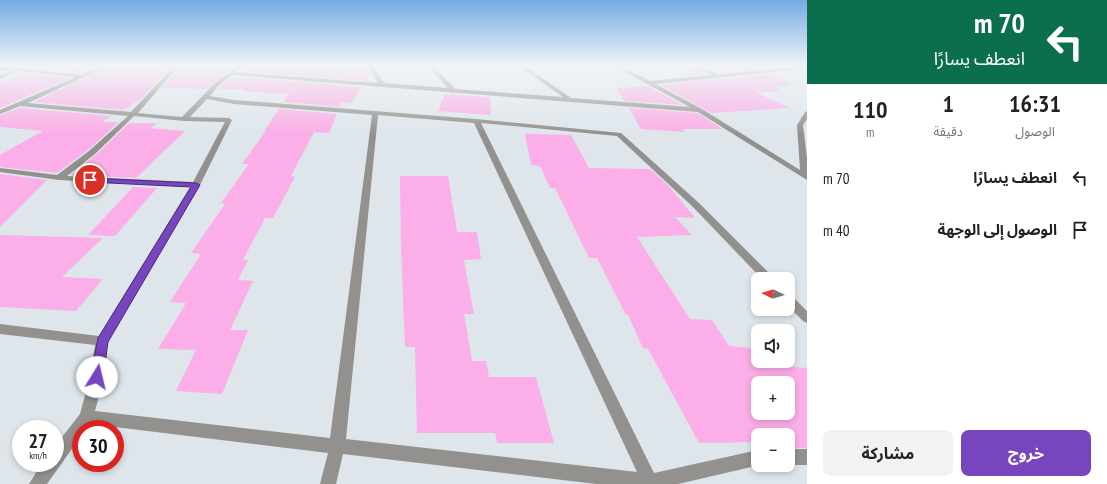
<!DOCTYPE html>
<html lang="ar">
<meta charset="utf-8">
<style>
:root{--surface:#fff;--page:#f2f2f2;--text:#222;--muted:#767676;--accent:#7745bd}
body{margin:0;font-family:"PT Sans Narrow","Noto Sans Arabic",sans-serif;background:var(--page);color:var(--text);direction:rtl;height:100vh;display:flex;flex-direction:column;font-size:15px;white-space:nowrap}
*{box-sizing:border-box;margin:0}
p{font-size:13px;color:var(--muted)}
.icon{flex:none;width:22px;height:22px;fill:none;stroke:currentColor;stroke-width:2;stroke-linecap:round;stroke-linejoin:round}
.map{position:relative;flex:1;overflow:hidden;direction:ltr}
.details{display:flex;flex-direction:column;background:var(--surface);width:300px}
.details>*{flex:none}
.banner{background:#0b6e4f;color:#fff;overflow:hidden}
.needle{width:26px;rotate:275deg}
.fabs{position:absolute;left:751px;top:272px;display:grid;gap:8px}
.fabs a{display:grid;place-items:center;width:44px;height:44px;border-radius:8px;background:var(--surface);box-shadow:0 2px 6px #0003;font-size:20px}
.speed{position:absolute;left:12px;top:420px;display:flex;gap:8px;font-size:20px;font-weight:700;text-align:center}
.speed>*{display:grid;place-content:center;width:52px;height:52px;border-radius:50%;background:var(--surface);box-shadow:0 2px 6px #0003;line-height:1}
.speed small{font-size:10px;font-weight:400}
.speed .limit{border:6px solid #d22;background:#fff;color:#111}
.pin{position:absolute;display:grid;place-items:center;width:34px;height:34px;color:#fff;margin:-17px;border:2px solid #fff;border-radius:50%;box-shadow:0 1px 4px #0007}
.me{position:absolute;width:44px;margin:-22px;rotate:9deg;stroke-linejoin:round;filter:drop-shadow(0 0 3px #0008)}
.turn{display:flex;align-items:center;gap:14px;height:84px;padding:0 16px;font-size:18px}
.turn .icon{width:52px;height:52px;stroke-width:2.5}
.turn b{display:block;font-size:28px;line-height:34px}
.eta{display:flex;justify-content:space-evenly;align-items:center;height:68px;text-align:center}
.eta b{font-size:24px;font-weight:700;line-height:28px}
.primary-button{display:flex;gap:8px;margin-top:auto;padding:8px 16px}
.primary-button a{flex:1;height:46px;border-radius:8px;background:var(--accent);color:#fff;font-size:16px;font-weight:700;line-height:46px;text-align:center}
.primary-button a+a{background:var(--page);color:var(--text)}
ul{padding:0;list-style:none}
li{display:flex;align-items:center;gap:12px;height:52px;padding:0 16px}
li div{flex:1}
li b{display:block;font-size:15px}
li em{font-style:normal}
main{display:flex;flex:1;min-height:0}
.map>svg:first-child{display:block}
</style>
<main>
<section class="details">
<div class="banner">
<div class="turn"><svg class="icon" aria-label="left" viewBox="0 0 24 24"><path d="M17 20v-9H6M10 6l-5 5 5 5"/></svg><div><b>70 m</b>انعطف يسارًا</div></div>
</div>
<div class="eta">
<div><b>16:31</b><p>الوصول</p></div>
<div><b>1</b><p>دقيقة</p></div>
<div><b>110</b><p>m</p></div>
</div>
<ul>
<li><svg class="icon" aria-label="left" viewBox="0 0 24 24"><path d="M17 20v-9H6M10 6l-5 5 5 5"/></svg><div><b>انعطف يسارًا</b></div><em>70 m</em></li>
<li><svg class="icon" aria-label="arrive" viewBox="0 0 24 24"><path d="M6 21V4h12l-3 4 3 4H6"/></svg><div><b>الوصول إلى الوجهة</b></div><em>40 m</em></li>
</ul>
<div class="primary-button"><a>خروج</a><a>مشاركة</a></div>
</section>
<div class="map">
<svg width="807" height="484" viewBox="0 0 807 484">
<rect width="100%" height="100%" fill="#dee6ec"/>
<path fill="#fbaee7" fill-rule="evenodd" d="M44,66H98L81,73L37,69Z
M108,66H164L158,69H169L141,99L123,110L34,102Z
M259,66H367L371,74L366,81L240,71L242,69H254Z
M673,66H693L706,74L694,75Z
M703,66H748L756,69L719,72Z
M178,69H231L207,89L162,88Z
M25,73L70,78L0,108V83Z
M768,74L795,85L772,87L781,91L755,92L790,108L711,113L660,85Z
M232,77L362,87L351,103L342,102L340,107L284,102L289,94L242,91L244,89H218Z
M647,86L683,105L624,101L617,88Z
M445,94L490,97L491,115L438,111Z
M20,108L112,116L102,122H119L88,150L57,173L0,167V155L43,131L0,127V115Z
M629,108L698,113L722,129H682L685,132L641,129Z
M279,109L337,114L329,133L314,132L291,176L295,177L273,218H265L243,260H248L238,280L253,281L230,330H248L222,394L176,391L196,350L158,349L186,303L170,302L201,254L191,253L225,204L221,203L249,164H242L266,131H264Z
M129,123H157L151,128L185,131L136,178L71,175L96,155Z
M525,134L571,135L589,168L650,169L668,185L695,218L675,217L692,235L637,237L690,319L712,320L729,346L750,348L761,365L807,368V448H796L788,435H758V442L699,443L648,349L643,348L628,315H626L597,258H589L555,188H550L540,166L531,165ZM758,383H788V413H758Z
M0,174L47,180L0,227Z
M400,176H448L457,232H477L481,259L464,260L474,314H464L472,361H486L489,377H536L554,443H497L495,433H417L415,347H405L401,248Z
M133,187L157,188L115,236L88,235Z
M0,235L103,238L62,277L103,279L76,311L0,307Z"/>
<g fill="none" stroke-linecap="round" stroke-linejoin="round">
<path fill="#93918e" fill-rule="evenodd" d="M0,66L81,75L101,66H107L28,103L131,112L174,66H179L138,113L182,117L213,85L237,66H243L236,72L378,83L368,66H373L384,83L448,88L428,66H434L455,89L563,97L519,66H525L571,98L690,107L614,66H621L650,81L711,75L694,66H700L719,74L806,66L804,69L655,84L702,109L800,170L797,125L805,112L807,111V119L803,125L807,158V180L698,112L232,75L217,87L210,96L234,100L476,119L621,133L699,203L775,279H762L693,207L617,136L481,123L654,473L758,450V465H760L678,484H596L343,454L336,484H320L328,453L90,424L86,429H81V436L47,484H29L42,463H55V446L80,414L90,377L95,345L0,334V324L99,336L190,187L59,180L0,172V168L57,175L89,151L128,116L20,106L0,114V110L76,77L19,71L0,79V75L12,71L0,70ZM207,99L234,104L372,115L330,438L95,411L104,377L108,342L200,185L232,120L229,118L190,117ZM378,115L474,123L637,472L346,439ZM134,116L184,121L225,122L193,182L67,176L95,154Z
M788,295L792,296L807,311V323L803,321L788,306Z
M788,449H807V465H788Z"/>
</g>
<linearGradient id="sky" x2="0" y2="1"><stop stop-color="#75aae4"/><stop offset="0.49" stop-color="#f0f4f6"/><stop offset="1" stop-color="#f0f4f6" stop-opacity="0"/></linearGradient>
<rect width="807" height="134" fill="url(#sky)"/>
<path fill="#7745bd" stroke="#4d2d7b" d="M90,178L196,183L200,185L108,342L103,377L101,381L97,382L92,381L90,377L98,338L191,187L88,182V179Z"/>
</svg>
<div class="fabs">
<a><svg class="needle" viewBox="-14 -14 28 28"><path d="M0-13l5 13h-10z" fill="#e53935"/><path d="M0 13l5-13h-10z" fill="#767676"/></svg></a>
<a><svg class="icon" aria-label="sound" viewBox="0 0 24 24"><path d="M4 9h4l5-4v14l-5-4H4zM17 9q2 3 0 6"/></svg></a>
<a>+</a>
<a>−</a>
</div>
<div class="speed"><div>27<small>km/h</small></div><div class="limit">30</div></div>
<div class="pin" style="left:90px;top:180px;background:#d93025"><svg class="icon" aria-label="arrive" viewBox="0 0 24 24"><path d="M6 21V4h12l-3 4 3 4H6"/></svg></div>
<svg class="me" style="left:97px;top:377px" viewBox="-20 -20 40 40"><circle r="19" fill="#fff"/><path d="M0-13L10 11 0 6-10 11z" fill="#7745bd"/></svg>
</div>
</main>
